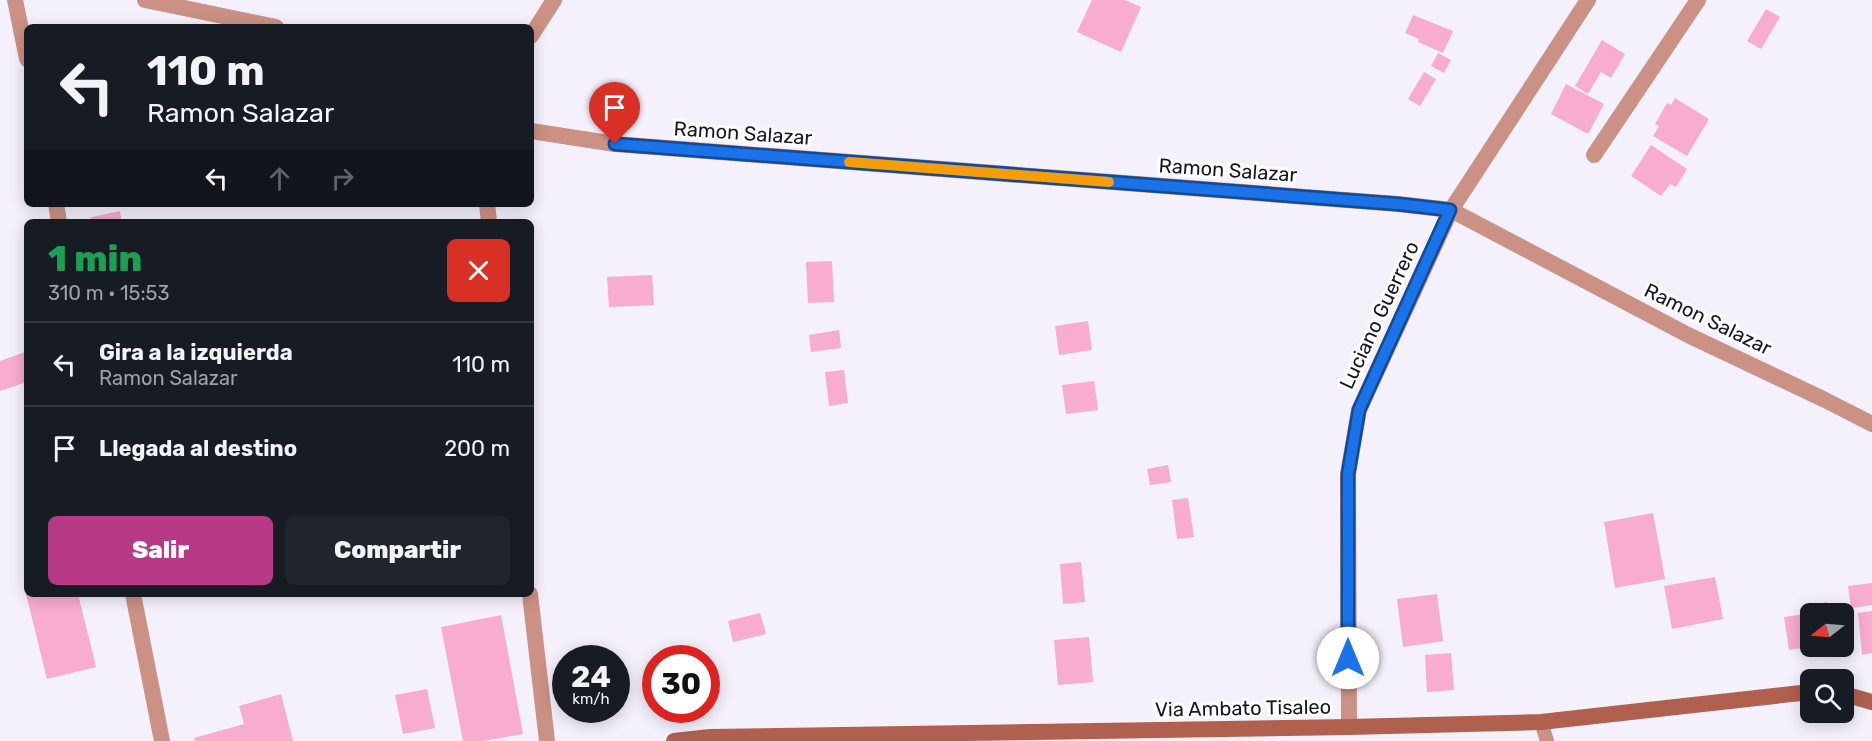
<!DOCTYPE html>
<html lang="es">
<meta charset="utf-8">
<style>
:root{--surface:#171b24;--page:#20242c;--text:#f1f3f6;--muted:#9ea1a6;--line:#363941;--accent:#b83986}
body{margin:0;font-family:Rubik,sans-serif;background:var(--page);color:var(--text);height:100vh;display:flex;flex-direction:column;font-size:22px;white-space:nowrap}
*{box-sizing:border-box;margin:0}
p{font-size:20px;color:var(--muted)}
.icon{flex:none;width:33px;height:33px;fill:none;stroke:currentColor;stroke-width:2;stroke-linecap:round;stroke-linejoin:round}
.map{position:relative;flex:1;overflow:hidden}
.drawer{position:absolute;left:24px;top:219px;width:510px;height:378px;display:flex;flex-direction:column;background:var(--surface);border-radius:9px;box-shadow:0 3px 15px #0003}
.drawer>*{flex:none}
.banner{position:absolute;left:24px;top:24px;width:510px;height:183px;border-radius:9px;box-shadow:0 3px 15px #0003;background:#171b24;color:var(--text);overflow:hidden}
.needle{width:39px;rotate:253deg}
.tools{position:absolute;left:1800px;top:603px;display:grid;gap:12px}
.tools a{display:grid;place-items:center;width:54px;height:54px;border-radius:9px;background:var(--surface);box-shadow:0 3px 15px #0003;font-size:30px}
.speed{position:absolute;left:552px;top:645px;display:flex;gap:12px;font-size:30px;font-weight:700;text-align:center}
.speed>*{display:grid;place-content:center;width:78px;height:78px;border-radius:50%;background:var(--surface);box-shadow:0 3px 15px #0003;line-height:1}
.speed small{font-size:15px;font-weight:400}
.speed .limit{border:9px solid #d22;background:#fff;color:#111}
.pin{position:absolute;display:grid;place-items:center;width:51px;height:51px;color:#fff;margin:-62px -26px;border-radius:50% 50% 50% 0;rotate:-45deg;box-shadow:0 0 6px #0007}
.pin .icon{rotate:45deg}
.me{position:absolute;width:66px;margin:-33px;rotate:0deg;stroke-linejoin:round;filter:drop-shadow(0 0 4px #0008)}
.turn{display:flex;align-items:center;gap:21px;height:126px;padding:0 24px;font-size:27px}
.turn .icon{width:78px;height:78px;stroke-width:2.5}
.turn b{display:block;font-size:42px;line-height:51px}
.lanes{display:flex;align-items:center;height:57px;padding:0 24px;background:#0003;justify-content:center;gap:30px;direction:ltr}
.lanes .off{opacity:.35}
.round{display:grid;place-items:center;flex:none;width:63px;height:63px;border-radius:9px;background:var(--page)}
.overview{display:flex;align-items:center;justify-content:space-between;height:102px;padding:0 24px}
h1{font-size:36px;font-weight:800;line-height:45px;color:#1e9e55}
.action{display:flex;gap:12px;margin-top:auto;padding:12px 24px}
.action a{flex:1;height:69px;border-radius:9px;background:var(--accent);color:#fff;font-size:24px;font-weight:800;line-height:69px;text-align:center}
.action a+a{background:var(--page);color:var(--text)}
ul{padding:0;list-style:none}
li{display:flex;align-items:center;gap:18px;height:84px;padding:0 24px;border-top:2px solid var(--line)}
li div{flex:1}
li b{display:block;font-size:22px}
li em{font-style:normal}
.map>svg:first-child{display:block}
</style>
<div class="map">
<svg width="1872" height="741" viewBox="0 0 1872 741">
<rect width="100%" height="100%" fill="#f4f1fd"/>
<path fill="#f8acd0" d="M1092,0H1125L1141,7L1121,52L1077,32Z
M1766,9L1780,17L1761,49L1747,41Z
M1413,15L1453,31L1443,53L1418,42L1419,39L1405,33Z
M1602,40L1625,54L1611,78L1601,72L1588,94L1575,86Z
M1438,53L1451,60L1444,73L1431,66Z
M1424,72L1436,79L1420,106L1408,99Z
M1566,84L1604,104L1588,134L1551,114Z
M1675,98L1709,119L1687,156L1653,136L1659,126L1655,124L1667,103L1671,105Z
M1651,145L1687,169L1676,187L1670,184L1661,196L1631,176Z
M120,211L122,222H92L91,217Z
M832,261L834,302L808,303L806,262Z
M652,275L654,305L609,307L607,277Z
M1088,321L1092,350L1059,355L1055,326Z
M839,330L841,348L811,352L809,335Z
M25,352L27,358V382L0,391V361Z
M844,370L848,403L829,406L825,372Z
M1094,381L1098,410L1066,414L1062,385Z
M1168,465L1171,482L1150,485L1147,469Z
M1188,498L1194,537L1177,539L1172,500Z
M1653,513L1665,579L1615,588L1604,522Z
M1081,562L1085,602L1063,604L1060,564Z
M1715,577L1723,619L1672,629L1664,586Z
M1872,583V605L1851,608L1848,586Z
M26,594H78L96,667L47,679Z
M1437,594L1443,641L1403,647L1397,599Z
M1827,602L1829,614H1813L1812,605Z
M1872,611V653L1862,655L1858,613Z
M760,613L766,634L733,642L728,621Z
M1810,613V647L1789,650L1784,617Z
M501,615L523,734L483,741H463L441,627Z
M1089,637L1093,682L1058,685L1054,640Z
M1451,653L1454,690L1427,692L1425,655Z
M427,689L435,728L403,734L395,695Z
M281,694L293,741H195L194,738L244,724L239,706Z"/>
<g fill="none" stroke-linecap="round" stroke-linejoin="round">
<path stroke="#ca9184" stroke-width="14" d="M1541,722L1547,741"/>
<path stroke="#ca9184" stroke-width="16" d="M15,0L27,59
M145,0L276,27
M531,36L554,0
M531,131L615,144L1398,204L1451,210L1688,335L1825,400L1872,424
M1594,155L1698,0
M56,204L59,222
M487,204L489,222
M133,594L162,741
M530,594L547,741
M1349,727L1348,474L1359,410L1451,210L1588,0"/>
<path stroke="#b0604e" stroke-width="16" d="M1844,694L1872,702
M674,741L710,737L1349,727L1541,722L1810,692"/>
</g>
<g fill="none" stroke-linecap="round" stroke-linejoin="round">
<defs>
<path id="route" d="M615,144L1398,204L1450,210L1359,410L1348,474V658"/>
</defs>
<use href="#route" stroke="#114b97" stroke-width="15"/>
<use href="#route" stroke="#1a73e8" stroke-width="10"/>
<path stroke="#f59e0b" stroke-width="10" d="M849,162L1109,182"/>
</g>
<g text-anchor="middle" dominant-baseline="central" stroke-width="6" stroke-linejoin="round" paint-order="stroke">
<g font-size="20" fill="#181620" stroke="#fff">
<text transform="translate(743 133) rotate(4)">Ramon Salazar</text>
<text transform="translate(1228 170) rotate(4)">Ramon Salazar</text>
<text transform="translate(1379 315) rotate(-65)">Luciano Guerrero</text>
<text transform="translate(1708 319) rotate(26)">Ramon Salazar</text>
<text transform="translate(1243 708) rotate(-1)">Via Ambato Tisaleo</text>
</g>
</g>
</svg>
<div class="tools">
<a><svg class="needle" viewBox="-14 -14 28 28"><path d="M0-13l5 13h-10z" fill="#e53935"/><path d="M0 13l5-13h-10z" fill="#9ea1a6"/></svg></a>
<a><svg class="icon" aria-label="search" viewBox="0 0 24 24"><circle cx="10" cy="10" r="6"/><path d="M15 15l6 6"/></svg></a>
</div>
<div class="speed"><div>24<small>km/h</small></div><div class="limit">30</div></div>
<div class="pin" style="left:615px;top:144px;background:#d93025"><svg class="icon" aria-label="arrive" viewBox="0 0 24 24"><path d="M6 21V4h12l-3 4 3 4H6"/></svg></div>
<svg class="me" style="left:1348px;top:658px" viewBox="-20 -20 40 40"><circle r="19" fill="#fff"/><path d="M0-13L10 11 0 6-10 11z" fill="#1a73e8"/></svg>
<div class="banner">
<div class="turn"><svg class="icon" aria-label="left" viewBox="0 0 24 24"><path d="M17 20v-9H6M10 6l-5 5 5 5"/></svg><div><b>110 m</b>Ramon Salazar</div></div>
<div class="lanes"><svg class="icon" aria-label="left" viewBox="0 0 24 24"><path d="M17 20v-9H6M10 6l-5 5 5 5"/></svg><svg class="icon off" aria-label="ahead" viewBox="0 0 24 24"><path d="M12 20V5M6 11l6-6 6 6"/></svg><svg class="icon off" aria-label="right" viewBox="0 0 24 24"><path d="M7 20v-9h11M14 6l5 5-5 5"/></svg></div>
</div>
<section class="drawer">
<div class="overview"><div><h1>1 min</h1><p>310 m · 15:53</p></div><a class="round" style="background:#d93025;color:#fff"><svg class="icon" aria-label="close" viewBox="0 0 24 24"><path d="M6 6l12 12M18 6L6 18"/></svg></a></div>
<ul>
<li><svg class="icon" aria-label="left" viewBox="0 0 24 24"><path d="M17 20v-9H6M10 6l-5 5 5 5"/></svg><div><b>Gira a la izquierda</b><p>Ramon Salazar</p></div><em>110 m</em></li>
<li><svg class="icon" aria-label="arrive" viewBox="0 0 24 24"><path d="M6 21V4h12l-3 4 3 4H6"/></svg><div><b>Llegada al destino</b></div><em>200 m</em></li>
</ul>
<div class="action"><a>Salir</a><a>Compartir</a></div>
</section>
</div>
